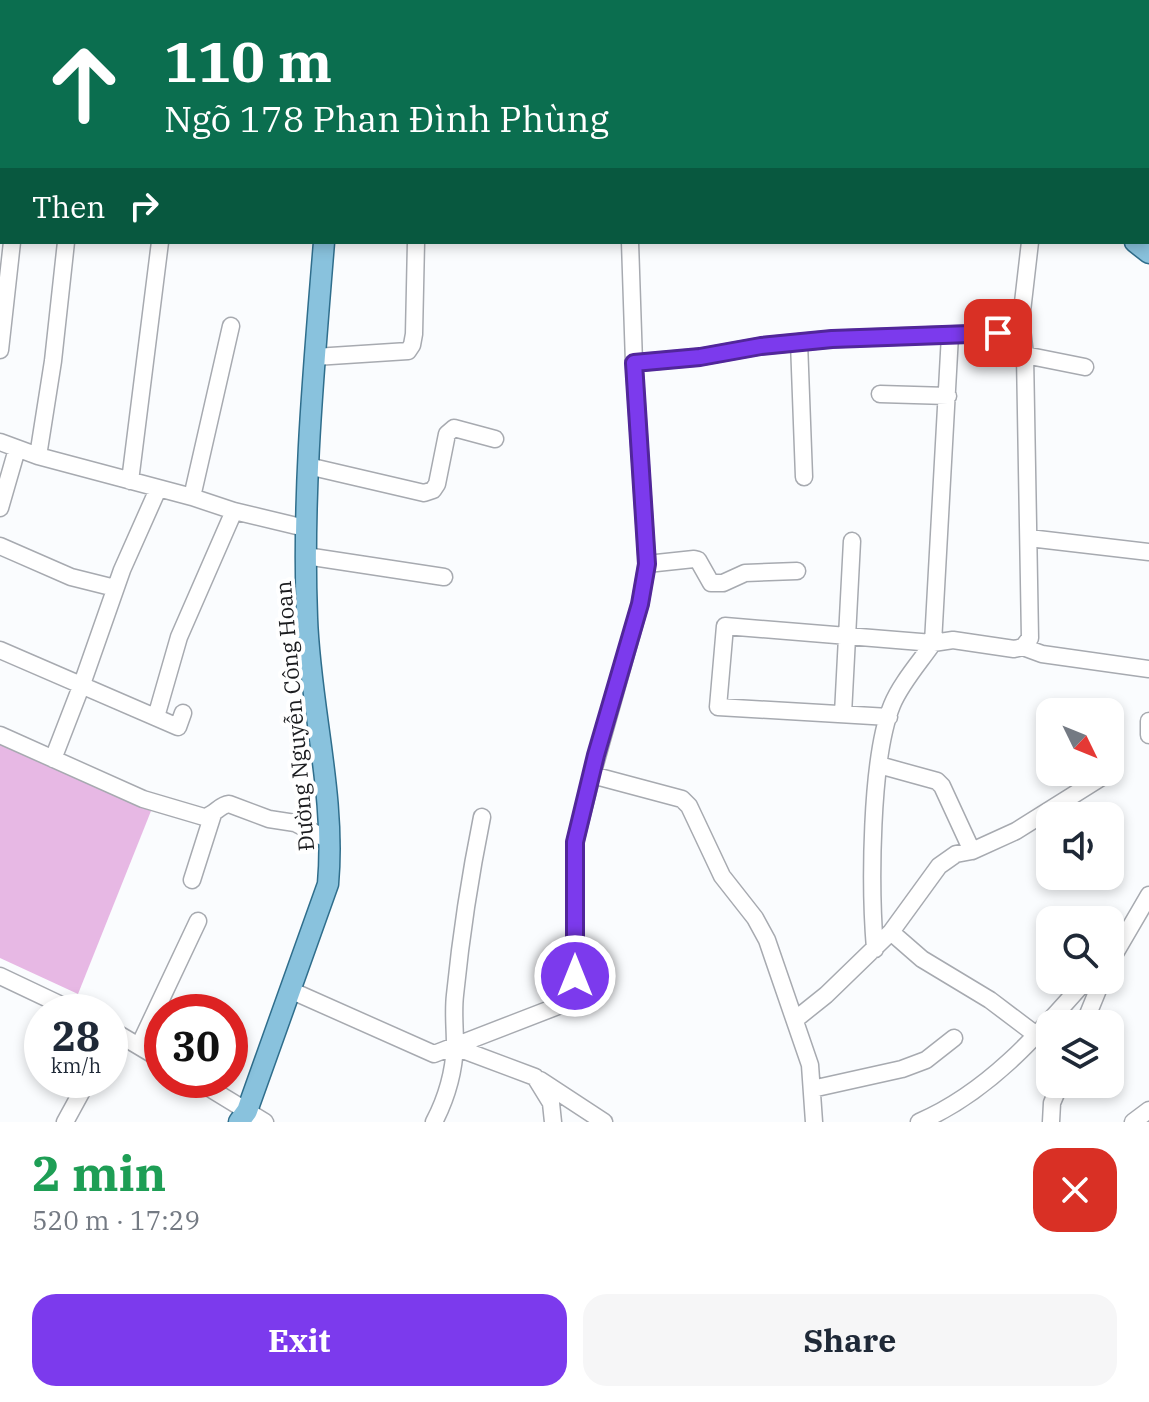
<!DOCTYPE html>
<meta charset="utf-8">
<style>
:root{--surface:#fff;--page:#f6f6f7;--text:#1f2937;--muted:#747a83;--accent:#7c3aed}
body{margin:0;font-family:"IBM Plex Serif",serif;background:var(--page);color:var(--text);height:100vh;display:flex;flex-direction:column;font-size:30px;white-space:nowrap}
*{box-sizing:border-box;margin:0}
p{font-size:26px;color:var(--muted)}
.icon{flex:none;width:44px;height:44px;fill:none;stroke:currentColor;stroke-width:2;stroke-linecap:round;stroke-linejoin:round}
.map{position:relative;height:1122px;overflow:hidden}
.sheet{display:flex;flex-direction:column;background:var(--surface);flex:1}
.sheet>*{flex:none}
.guide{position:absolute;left:0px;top:0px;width:1150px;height:244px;box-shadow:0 4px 12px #0003;background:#0b6e4f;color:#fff;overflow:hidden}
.needle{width:52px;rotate:133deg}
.tools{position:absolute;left:1036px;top:698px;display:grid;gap:16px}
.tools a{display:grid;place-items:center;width:88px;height:88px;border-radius:16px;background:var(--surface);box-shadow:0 4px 12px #0003;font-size:40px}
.speed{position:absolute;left:24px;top:994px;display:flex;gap:16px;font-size:40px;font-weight:700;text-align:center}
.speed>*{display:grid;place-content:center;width:104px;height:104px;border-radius:50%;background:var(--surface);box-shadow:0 4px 12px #0003;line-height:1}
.speed small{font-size:20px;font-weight:400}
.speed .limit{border:12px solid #d22;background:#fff;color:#111}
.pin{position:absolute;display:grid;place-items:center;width:68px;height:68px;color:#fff;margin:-34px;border-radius:16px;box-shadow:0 4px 12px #0006}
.me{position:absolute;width:88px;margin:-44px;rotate:0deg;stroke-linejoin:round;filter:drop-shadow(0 0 6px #0008)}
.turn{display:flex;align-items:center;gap:28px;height:168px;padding:0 32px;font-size:36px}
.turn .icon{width:104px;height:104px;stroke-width:2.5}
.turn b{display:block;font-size:56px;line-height:68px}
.then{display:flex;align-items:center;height:76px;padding:0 32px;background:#0003;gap:16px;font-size:30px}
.round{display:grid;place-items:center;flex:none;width:84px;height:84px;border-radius:24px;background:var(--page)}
.headline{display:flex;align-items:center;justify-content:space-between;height:136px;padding:0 32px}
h1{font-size:48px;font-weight:700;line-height:60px;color:#1e9e55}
.action{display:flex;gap:16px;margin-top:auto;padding:16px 32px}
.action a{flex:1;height:92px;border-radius:24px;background:var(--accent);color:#fff;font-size:32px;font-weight:700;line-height:92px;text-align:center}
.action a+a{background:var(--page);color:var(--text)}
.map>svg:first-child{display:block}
</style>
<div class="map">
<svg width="1149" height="1122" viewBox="0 0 1149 1122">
<rect width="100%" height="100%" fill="#fafcfe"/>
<path fill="#e7b8e4" d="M0,742L151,811L78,994L0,958Z"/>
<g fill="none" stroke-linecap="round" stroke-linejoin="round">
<defs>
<path id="minor" d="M3,0V2
M166,0V2
M403,0L408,2
M805,0V2
M965,0V2
M553,2V0
M1143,2V0
M0,101H2
M630,242L634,363L647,564L640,604L592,775L682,799L689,806L722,876L755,918L767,940L810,1065L814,1122
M799,342L804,477
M0,350L12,242
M1025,355L1085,367
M315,357L408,351L412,345L414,334L416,242
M634,363L700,357L761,346L832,339L1021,332
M880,394L948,396
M0,442L38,456L192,497L234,511L305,528
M38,456L53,361L66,242
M308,466L424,493L433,490L437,484L447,434L454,428L495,439
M130,481L160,242
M192,497L231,326
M0,508L17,449
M1029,538L1149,552
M0,546L71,577L115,588
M306,556L444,577
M647,564L694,559L698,560L711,583H723L745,573L797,571
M1023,647L1042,654L1149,669
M0,650L178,727L183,713
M843,714L852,541
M156,717L179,637L234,511
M889,717L718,707L725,626L933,643L950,335
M1149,721V735
M0,735L143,799L204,817C215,815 219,805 229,804L269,819L295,823L331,841
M53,759L82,684L122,570L158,489
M879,765L937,781L942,786L972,851
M192,880L213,814
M891,932L922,959L990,1000L1035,1034
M875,949C870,889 870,759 892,705C901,683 920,662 933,643L953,640L1014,649L1023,647L1030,638L1025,355L1021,320L1030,242
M1110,962L1149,895
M0,976L76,1012
M290,990L434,1054L571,1001L575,976V842L592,775
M796,1019L826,995L891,932L939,866L956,854L972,851L1016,831L1110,772
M1084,1024L1102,980
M110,1029L162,1060
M139,1046L198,921
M455,1047L535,1077L551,1103L553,1122
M196,1080L265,1122
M540,1080L604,1122
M812,1089L902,1069L926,1060L954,1038
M65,1122L88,1080
M434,1122C446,1099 454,1071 455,1045C455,1028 453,1012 455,995C461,935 470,876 482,817
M919,1122C987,1093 1038,1035 1086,980
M1051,1122L1052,1103L1060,1084
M1133,1122L1149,1110"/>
<path id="major" d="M355,2V0
M0,224H2
M1148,231L1149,229
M1135,242L1149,253
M239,1122L247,1111L328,884C336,795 310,707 307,618C302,492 314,367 324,242"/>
</defs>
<use href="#minor" stroke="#a7aab0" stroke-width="19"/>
<use href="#major" stroke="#2f6e8c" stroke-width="23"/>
<use href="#minor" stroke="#fff" stroke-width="16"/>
<use href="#major" stroke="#89c2dd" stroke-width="20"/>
</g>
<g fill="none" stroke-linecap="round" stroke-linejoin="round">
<defs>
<path id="route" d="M575,976V842L596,755L640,604L647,564L634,363L700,357L761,346L832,339L998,333"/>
</defs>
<use href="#route" stroke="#51269a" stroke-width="20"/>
<use href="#route" stroke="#7c3aed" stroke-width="14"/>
</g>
<g text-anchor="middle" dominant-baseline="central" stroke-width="8" stroke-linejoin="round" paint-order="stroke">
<g font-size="22" fill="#1a1b1e" stroke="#fff">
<text transform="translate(294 716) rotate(-95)">Đường Nguyễn Công Hoan</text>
</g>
</g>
</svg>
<div class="tools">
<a><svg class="needle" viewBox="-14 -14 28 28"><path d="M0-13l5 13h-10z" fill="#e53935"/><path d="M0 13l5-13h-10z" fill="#747a83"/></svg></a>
<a><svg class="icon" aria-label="sound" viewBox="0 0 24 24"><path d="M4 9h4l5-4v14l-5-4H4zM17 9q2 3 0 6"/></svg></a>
<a><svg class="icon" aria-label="search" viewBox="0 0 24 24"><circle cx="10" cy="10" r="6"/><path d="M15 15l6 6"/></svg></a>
<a><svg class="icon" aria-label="layers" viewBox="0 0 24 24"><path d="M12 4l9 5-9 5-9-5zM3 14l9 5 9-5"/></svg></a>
</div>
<div class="speed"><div>28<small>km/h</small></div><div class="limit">30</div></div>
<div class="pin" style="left:998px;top:333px;background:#d93025"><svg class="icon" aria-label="arrive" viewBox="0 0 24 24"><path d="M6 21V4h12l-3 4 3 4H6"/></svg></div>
<svg class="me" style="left:575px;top:976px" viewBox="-20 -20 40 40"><circle r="17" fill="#7c3aed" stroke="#fff" stroke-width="3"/><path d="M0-11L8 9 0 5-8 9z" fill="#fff"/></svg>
<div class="guide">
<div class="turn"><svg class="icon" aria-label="ahead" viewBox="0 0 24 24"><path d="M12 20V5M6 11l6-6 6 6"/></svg><div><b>110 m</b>Ngõ 178 Phan Đình Phùng</div></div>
<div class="then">Then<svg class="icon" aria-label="right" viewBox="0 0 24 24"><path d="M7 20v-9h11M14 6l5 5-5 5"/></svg></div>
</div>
</div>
<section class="sheet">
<div class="headline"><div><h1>2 min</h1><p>520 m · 17:29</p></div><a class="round" style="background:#d93025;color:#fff"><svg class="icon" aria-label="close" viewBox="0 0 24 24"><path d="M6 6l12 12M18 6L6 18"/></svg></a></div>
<div class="action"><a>Exit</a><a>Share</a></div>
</section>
